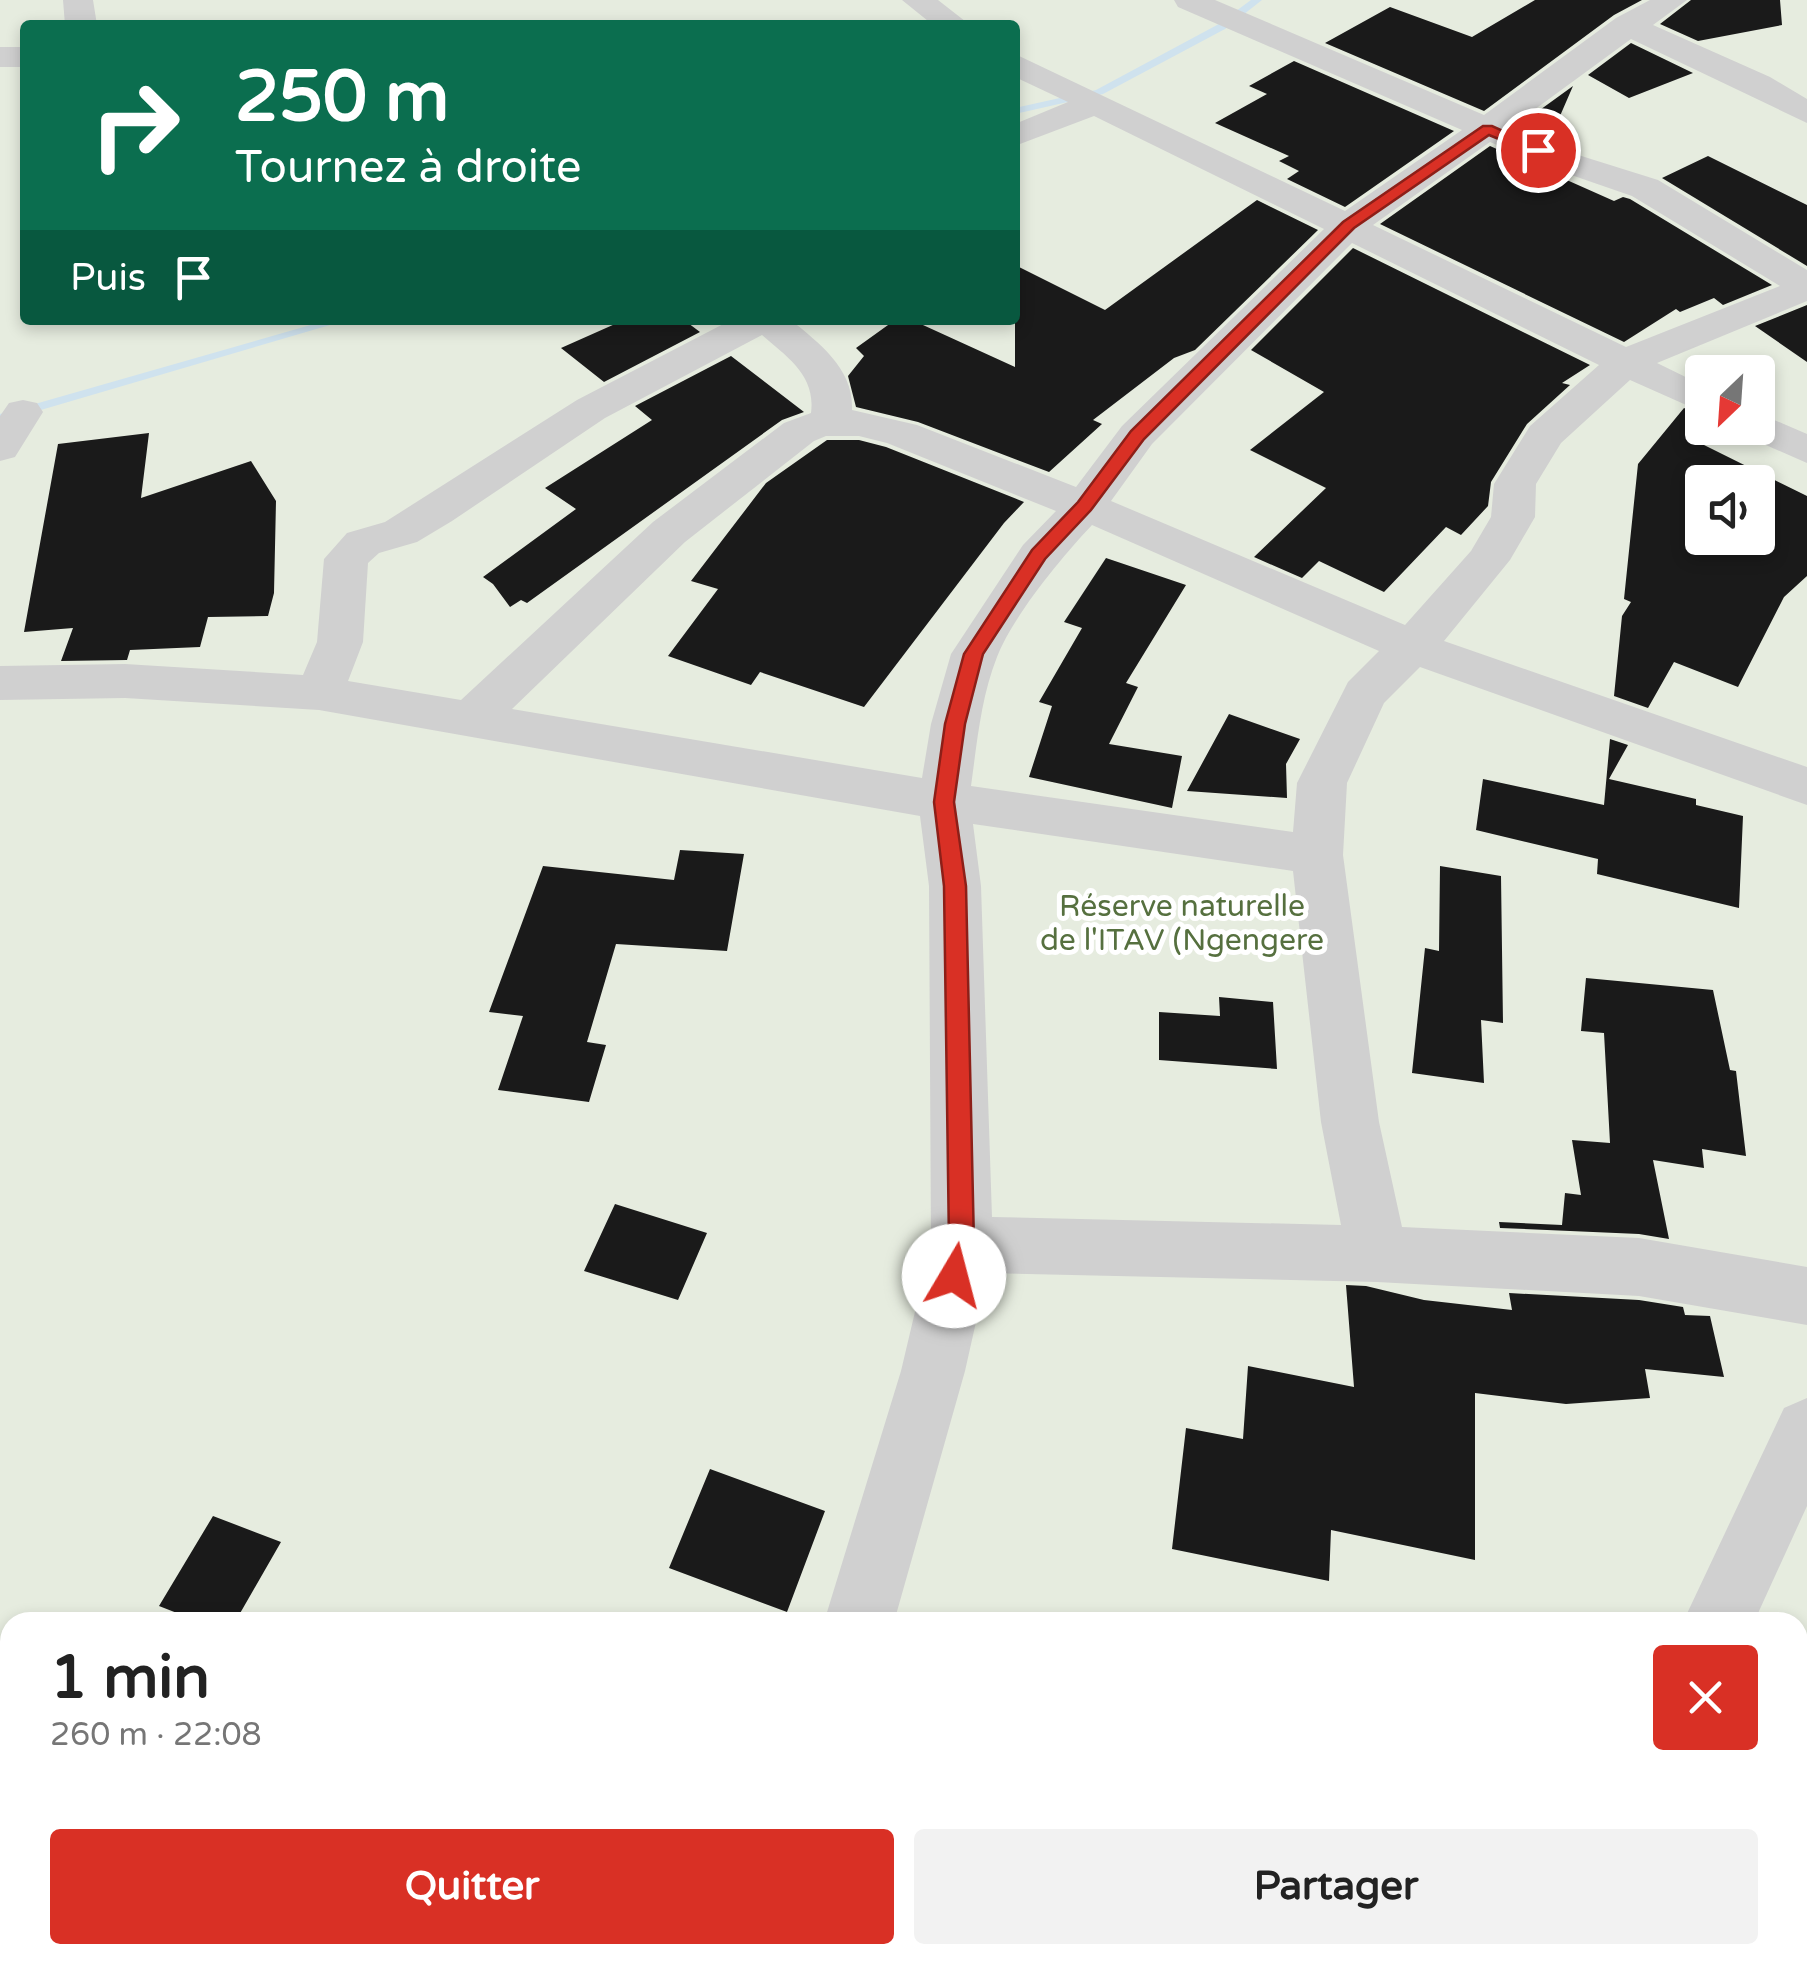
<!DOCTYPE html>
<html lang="fr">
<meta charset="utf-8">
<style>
:root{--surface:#fff;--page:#f2f2f2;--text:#222;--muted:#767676;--accent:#d93025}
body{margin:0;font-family:"Varela Round",sans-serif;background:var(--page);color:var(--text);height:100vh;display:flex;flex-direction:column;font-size:38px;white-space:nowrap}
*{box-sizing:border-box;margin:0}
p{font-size:32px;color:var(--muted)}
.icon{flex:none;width:55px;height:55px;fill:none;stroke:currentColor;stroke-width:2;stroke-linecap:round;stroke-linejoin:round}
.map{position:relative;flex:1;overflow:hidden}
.details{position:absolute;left:0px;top:1612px;width:1808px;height:352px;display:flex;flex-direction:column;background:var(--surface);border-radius:30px 30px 0 0;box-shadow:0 5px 15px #0003}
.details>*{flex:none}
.guide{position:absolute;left:20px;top:20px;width:1000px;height:305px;border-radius:10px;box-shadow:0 5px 15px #0003;background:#0b6e4f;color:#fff;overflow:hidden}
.needle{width:65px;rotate:205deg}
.controls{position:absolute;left:1685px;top:355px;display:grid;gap:20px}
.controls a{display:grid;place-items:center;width:90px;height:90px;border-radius:10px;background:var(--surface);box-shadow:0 5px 15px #0003;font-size:50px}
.pin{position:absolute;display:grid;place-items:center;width:85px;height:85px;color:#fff;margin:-42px;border:5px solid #fff;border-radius:50%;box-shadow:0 2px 10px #0007}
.me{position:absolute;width:110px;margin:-55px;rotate:8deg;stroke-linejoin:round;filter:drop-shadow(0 0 8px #0008)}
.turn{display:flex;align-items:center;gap:35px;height:210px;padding:0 50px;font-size:45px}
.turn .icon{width:130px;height:130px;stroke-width:2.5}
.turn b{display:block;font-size:70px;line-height:85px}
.then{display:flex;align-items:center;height:95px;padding:0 50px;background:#0003;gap:20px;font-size:38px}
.round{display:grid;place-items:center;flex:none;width:105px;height:105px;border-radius:10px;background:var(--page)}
.overview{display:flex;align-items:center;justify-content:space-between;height:170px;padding:0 50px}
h1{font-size:60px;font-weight:700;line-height:75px}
.primary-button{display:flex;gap:20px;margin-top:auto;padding:20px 50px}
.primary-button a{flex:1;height:115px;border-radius:10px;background:var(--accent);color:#fff;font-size:40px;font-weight:700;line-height:115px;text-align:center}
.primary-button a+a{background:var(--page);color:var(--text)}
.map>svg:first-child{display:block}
</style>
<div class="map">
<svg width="1807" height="1963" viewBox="0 0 1807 1963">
<rect width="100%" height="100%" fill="#fff"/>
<path fill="#e6ecdf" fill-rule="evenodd" d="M0,0H1807V1963H0ZM25,25H1015V320H25ZM1702,372H1758V428H1702ZM1702,482H1758V538H1702ZM10,1622H1798V1955H10Z"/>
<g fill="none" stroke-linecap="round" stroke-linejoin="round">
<path fill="#cfe2ee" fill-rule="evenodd" d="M1251,0H1262L1225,29L1103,94L1015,114V108L1096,90L1217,25Z
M328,320H347L0,422V414Z"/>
</g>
<path fill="#1a1a1a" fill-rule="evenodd" d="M1535,0H1642L1614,15L1484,111L1325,43L1390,7L1472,37Z
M1691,0H1780L1782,25L1698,41L1660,24Z
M1631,43L1693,73L1629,98L1588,75Z
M1294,61L1454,131L1345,207L1287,179L1299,171L1279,161L1289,156L1215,123L1267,94L1249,86Z
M1573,86L1550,139L1519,125Z
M1490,146L1614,201L1623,197L1630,199L1772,285L1723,305L1714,298L1680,312L1676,309L1624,342L1380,224Z
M1708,156L1807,205V266L1662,178Z
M1257,200L1318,230L1195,350L1174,358L1093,420L1102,424L1049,472L918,422L856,407L848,376L864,356L856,348L895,320H912L1015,367V265L1105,310Z
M1353,248L1590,365L1562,383L1570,385L1527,424L1491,482L1488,506L1461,535L1446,527L1384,592L1319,561L1302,578L1254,557L1326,488L1250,450L1324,392L1251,350Z
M1807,305V362L1755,326Z
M624,320H684L700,332L604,382L561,348Z
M731,356L804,412L782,420L527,603L521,600L510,607L493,584L483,577L576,509L545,488L652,420L635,406Z
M1684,408L1702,416V444L1807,496V576L1784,597L1738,687L1674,662L1648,708L1614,696L1622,616L1631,602L1624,599L1638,464ZM1702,482H1758V538H1702Z
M149,433L141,498L251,461L276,501L274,593L268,616L208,617L200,647L130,650L127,660L61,661L73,628L24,632L58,444Z
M827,440H859L886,447L1024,502L1004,523L864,707L760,672L751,685L668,656L718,589L691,581L766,483Z
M1106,558L1186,585L1126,683L1138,687L1109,744L1182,756L1172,808L1029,777L1052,706L1039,702L1082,628L1064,622Z
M1229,714L1300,739L1286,764L1287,798L1187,791Z
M1610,739L1628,745L1609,779L1696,799V805L1743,816L1739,908L1597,874L1598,859L1476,830L1483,779L1604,805Z
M680,850L744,854L727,951L616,944L587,1042L606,1045L589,1102L498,1090L523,1016L489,1012L543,866L674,880Z
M1440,866L1501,876L1503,1023L1481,1020L1484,1083L1412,1073L1425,948L1439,951Z
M1586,978L1713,990L1730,1070L1736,1071L1746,1156L1702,1149L1704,1168L1653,1160L1669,1239L1639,1234L1500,1228L1499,1222L1562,1225L1565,1193L1581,1195L1572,1140L1610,1143L1604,1033L1581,1031Z
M1219,997L1273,1002L1277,1069L1159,1060V1012L1220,1016Z
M615,1204L707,1233L678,1300L584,1271Z
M1346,1285L1366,1286L1424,1300L1512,1310L1509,1293L1639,1300L1683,1307L1685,1315L1710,1316L1724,1377L1645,1369L1650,1398L1566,1404L1475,1393V1560L1331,1530L1329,1581L1172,1549L1186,1428L1243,1439L1248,1366L1354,1387Z
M710,1469L825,1511L787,1612L669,1568Z
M213,1516L281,1542L235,1622H200L159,1606Z"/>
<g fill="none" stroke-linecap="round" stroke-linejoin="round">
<path fill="#d0d0d0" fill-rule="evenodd" d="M63,0H93L97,25H65Z
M902,0H938L970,25H933Z
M1174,0H1215L1484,115L1616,18L1650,0H1687L1653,25L1770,77L1807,99V123L1631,39L1512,126L1575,154L1658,180L1807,270V301L1657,363L1702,385V412L1630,380L1561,443L1536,484L1535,517L1510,560L1444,641L1807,767V805L1420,667L1384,703L1347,783L1343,855L1379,1122L1402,1227L1639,1238L1807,1267V1325L1639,1296L1377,1282L987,1273L965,1371L894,1622H824L901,1371L931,1244L929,886L920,816L319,710L125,698L0,700V666L125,664L303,675L317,642L324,559L347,533L385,522L577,400L731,320H791C820,344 854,369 852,410L917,425L1076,487L1122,426L1324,229L1094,116L1015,146V124L1068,102L1015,77V54L1345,211L1462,130L1178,7ZM1490,142L1551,168L1632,196L1780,286L1626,347L1373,225ZM1352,243L1599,365L1530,426L1494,484L1491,517L1471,551L1405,625L1111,501L1152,444ZM762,335C787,357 816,375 811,413L784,423L653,522L461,700L348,681L363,642L368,563L379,553L417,542L452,521L605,418ZM826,436H859L887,443L1056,511L1023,545L951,654L931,724L922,778L512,709L685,542L814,441ZM1092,525L1379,651L1348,682L1297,783L1293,832L971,786C977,743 981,697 997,657C1013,616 1061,558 1092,525ZM973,824L1293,871L1321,1122L1341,1225L992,1217L981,886Z
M0,47H25V67H0Z
M23,400L37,403L43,412L15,457L0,461V416L9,403Z
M1758,413L1807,434V463L1743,435L1738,428H1758Z
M1807,1398V1506L1754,1622H1683L1784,1408Z
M0,1661L10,1665V1739L0,1735Z
M475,1955H575L579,1963H479Z
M713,1955H793L790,1963H710Z
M1533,1955H1613L1610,1963H1530Z"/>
</g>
<path fill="#d93025" stroke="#8d1f18" stroke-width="2.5" d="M1483,126H1492L1545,150L1533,153L1489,135L1354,228L1144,439L1091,510L1045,559L983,654L965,724L954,802L966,886L974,1244L964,1284L954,1288L945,1284L942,1276L949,1244L944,886L934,802L945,724L964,654L1032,550L1078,502L1131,431L1343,222Z"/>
<g text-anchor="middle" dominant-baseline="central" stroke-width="10" stroke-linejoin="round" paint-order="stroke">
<g font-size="30" fill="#56703f" stroke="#fff">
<text x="1182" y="906">Réserve naturelle<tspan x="1182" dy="34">de l'ITAV (Ngengere</tspan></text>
</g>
</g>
</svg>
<div class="controls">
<a><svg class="needle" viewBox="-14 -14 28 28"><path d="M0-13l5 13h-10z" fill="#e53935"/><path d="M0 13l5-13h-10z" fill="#767676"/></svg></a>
<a><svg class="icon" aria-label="sound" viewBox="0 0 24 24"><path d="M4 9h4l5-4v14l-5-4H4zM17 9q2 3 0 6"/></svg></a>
</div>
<div class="pin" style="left:1538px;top:150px;background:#d93025"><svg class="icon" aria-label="arrive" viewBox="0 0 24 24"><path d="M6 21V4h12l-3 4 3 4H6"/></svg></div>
<svg class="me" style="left:954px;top:1276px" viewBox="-20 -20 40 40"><circle r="19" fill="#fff"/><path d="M0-13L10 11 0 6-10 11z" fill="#d93025"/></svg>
<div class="guide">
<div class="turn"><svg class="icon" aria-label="right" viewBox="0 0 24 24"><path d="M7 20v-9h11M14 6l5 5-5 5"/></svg><div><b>250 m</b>Tournez à droite</div></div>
<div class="then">Puis<svg class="icon" aria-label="arrive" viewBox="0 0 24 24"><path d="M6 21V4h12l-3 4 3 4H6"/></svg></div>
</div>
<section class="details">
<div class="overview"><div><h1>1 min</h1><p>260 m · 22:08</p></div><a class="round" style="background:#d93025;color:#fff"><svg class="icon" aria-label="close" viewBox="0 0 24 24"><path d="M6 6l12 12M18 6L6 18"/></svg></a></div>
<div class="primary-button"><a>Quitter</a><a>Partager</a></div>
</section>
</div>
